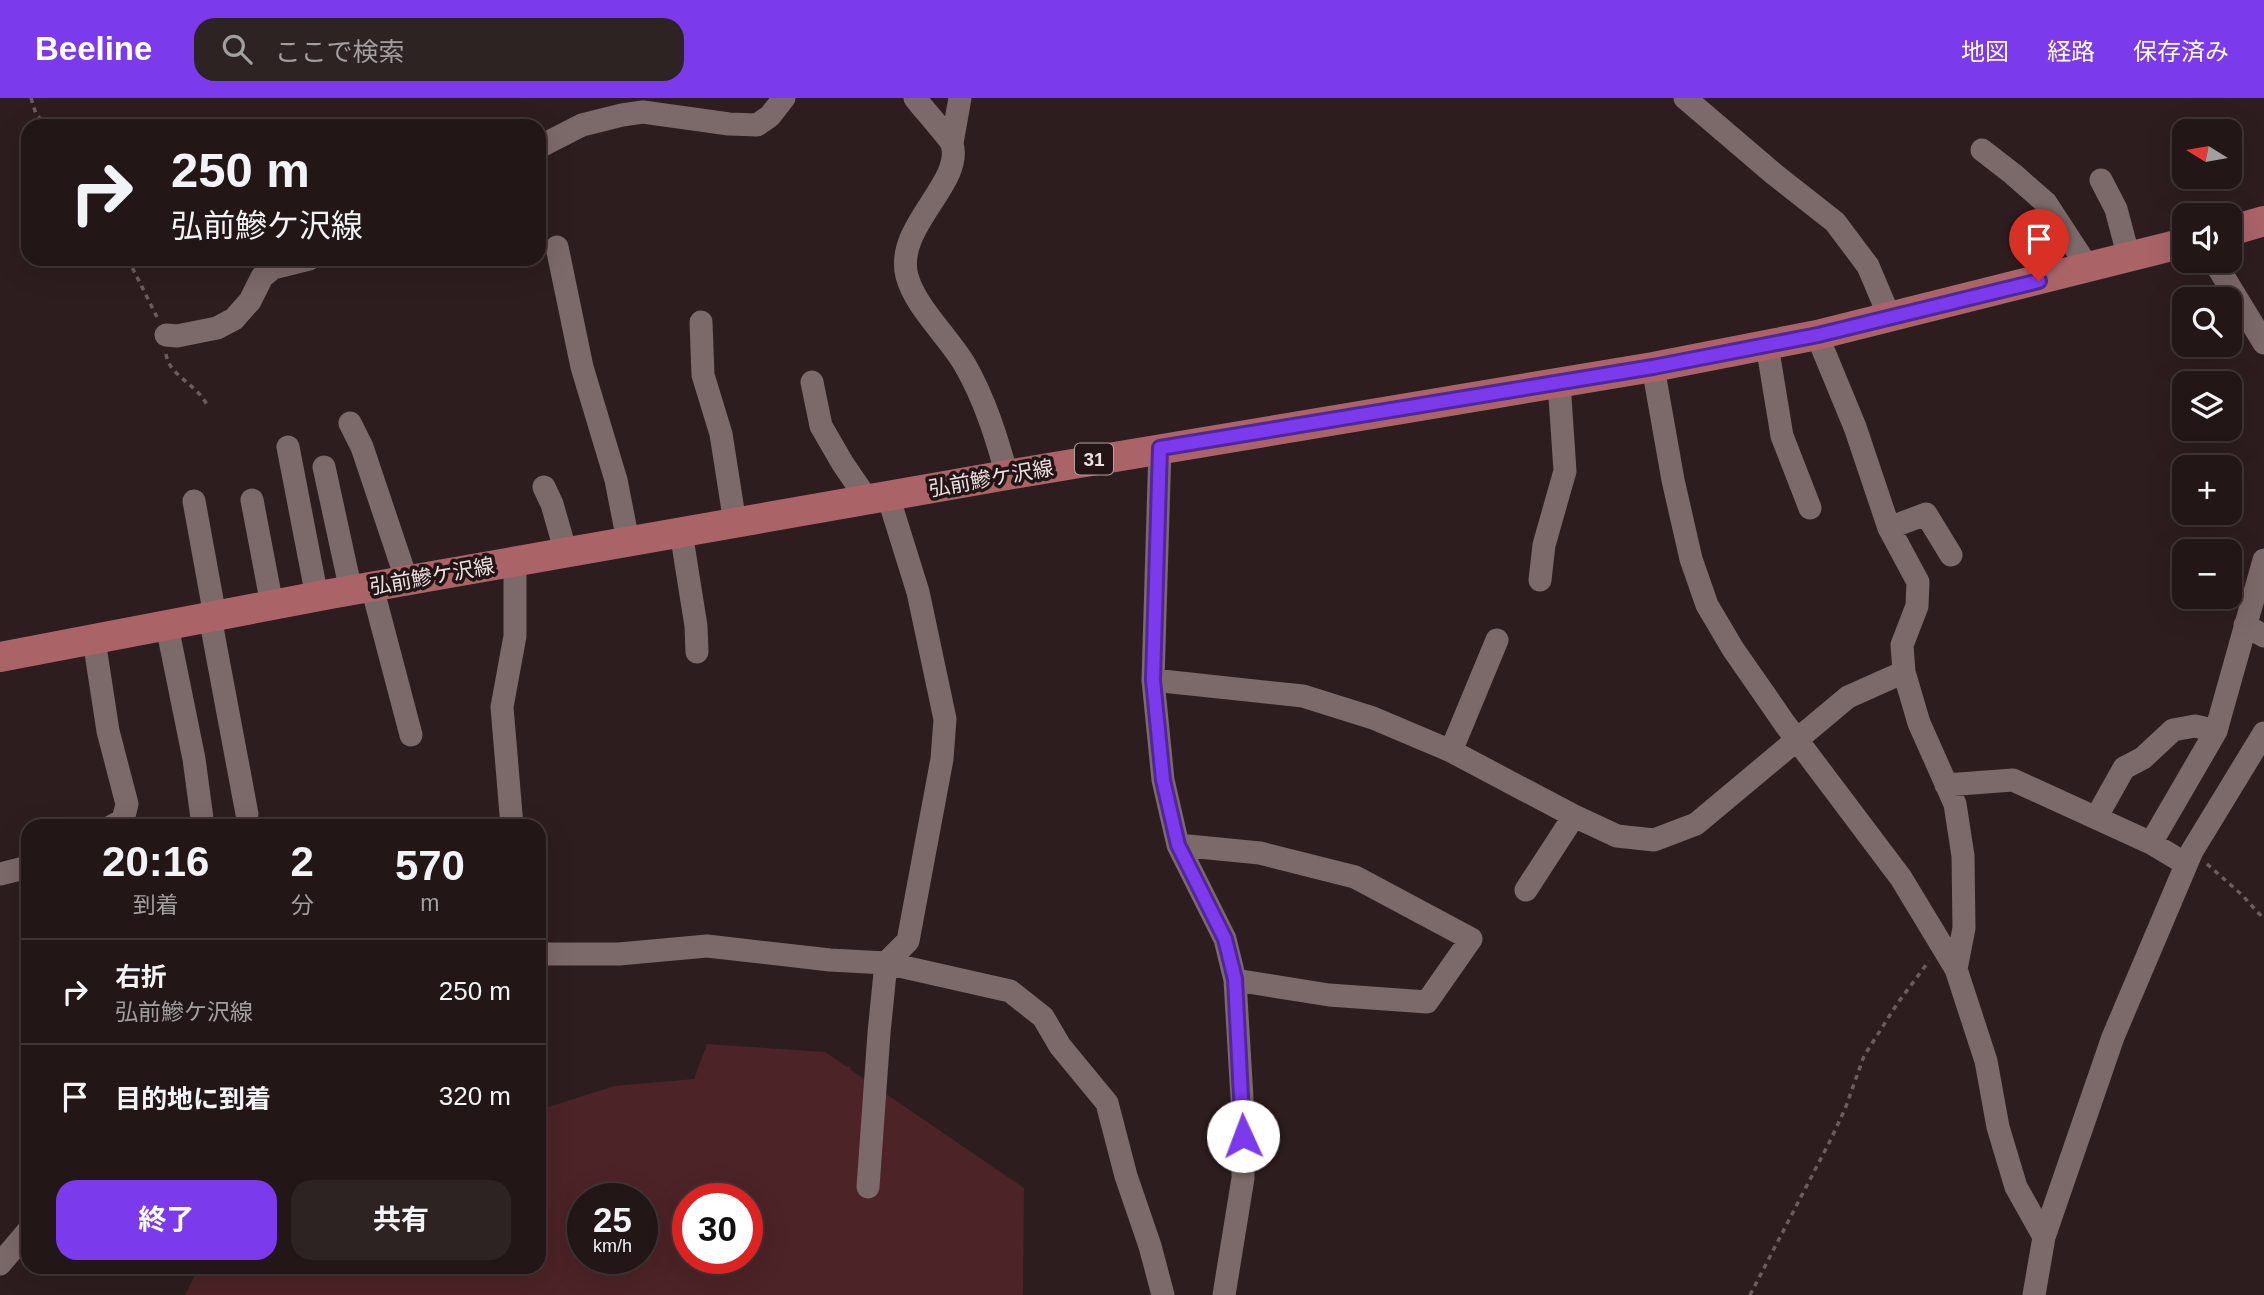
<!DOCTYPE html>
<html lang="ja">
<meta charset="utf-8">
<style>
:root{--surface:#221616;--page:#2e2323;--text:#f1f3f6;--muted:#a29fa1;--line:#3f3535;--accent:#7c3aed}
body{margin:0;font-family:Arial,"Noto Sans JP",sans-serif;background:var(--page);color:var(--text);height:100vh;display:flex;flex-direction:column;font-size:26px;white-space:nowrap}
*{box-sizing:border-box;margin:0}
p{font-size:23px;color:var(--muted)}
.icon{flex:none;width:38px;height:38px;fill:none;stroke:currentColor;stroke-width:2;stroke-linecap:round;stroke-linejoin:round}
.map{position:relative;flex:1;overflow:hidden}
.panel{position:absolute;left:21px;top:721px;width:525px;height:455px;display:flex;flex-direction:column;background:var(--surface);border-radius:21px;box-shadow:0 7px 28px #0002,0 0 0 2px var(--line)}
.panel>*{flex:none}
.guide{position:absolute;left:21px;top:21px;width:525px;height:147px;border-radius:21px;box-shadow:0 7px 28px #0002,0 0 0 2px var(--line);background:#221616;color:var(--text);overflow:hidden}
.needle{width:46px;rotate:281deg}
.controls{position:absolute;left:2172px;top:21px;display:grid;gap:14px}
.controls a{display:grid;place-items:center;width:70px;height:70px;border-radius:14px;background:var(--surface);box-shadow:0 7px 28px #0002,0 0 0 2px var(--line);font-size:35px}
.speed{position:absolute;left:567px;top:1085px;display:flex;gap:14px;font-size:35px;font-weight:700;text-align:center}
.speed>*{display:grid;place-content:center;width:91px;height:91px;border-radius:50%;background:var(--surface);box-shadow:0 7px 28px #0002,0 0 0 2px var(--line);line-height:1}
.speed small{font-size:18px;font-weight:400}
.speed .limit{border:10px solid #d22;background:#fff;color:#111}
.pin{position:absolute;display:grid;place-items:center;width:60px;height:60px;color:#fff;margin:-72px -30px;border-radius:50% 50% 50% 0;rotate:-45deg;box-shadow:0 0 7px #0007}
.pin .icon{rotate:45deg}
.me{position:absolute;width:77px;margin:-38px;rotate:358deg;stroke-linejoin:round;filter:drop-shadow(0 0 5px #0008)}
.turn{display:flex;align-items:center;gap:24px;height:147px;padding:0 35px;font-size:32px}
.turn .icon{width:91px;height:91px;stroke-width:2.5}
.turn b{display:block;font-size:49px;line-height:60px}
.eta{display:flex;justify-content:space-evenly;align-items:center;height:119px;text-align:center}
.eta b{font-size:42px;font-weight:700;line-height:49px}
.cta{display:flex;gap:14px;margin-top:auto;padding:14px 35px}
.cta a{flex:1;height:80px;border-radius:21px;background:var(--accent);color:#fff;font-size:28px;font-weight:700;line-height:80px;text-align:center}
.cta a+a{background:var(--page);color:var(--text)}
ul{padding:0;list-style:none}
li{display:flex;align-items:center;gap:21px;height:105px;padding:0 35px;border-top:2px solid var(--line)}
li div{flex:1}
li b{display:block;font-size:26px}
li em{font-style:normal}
header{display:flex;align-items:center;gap:42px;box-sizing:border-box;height:98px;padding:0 35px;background:var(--accent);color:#fff}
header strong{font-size:33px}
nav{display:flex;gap:38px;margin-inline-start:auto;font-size:24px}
.search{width:490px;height:63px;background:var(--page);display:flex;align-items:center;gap:18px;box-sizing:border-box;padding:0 24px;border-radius:21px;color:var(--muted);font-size:26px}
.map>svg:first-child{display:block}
</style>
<header>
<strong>Beeline</strong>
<div class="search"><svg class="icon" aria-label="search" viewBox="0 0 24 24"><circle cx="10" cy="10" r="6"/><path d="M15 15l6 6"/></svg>ここで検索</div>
<nav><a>地図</a><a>経路</a><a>保存済み</a></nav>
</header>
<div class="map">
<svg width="2264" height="1197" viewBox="0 0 2264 1197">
<rect width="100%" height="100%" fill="#2d1d1e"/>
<path fill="#4c2326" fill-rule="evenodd" d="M707,946L825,954L847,969L850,968L851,972L1024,1090L1023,1197H185L199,1169H539V1012L614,988L694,981ZM583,1101H642V1160H583ZM688,1101H747V1160H688Z"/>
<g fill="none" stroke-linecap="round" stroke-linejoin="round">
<path stroke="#6b5c5d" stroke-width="3.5" stroke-dasharray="5 5" stroke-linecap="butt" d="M31,0L36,16L47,28
M128,161L157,219
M166,256C169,278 196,285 207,307
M2207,766L2241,796L2264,821
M1750,1197L1831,1041L1845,1011L1864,958L1897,906L1929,863"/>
<path stroke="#7c6969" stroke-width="23" d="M915,0C921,8 950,41 952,46C964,85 894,129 907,178C915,209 949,239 965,267C985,302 996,338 1007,377
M1685,0L1774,76L1835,124L1868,168L1890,220
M952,45L960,0
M539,49L582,27L622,17L643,14L729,26L757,27L770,18L784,0
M1982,52L2013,76L2046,105L2089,171
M2101,82L2116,111L2129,160
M557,149L582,269L616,382L628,443
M2214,163L2264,245
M701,224L703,277L721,336L735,425
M166,237L177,238L217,230L234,221L250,203L262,179L273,170L309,161
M1817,237L1855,329L1889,430L1918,484L1917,508L1902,547L1904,574L1919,625L1955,706L1963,758L1964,830L1956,871
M1767,247L1782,338L1810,410
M1653,269L1673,382L1691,461L1707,507L1733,551L1785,626L1901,780L1956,871L1986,963L1998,1029L2016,1089L2044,1139
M812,284L821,328L843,366L867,401
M350,325L362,349L407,483
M288,349L317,499
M1160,350L1153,582L1163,682L1178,747L1225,841L1235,882L1243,1017V1080L1224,1197
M324,369L351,493
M544,389L552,406L566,455
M252,402L272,507
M194,403L215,518
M1889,430L1926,416L1951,457
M681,434L696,528L697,554
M1540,482L1544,447L1565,373L1559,285
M372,489L411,637
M210,519L247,716
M2245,527L2264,538
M167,528L194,661L203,728
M94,542L108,633L127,706L123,722L112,728
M1153,582L1303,598L1373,620L1451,653L1574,718L1617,738L1654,742L1696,726L1848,599L1904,574
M1451,653L1497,542
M1946,687L2013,682L2151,745L2186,766
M2096,720L2124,670L2143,660L2173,632L2195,628L2216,633
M512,728L502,609L515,538V464
M2151,745L2216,633L2264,462
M1178,747L1260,755L1355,779L1471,841L1427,904L1329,897L1235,882
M0,776L28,769
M1526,792L1574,718
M539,856H619L707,848L830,862L886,865L1010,893L1043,919L1060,948L1107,1005L1126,1078L1150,1148L1163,1197
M868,1089L879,935L886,865L908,843L942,661L945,621L918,494L888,398
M0,1166L28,1133
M2034,1197L2044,1139L2113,939L2192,753L2264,635"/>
<path stroke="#aa6468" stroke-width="30" d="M2230,133L2264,123
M0,559L330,496L1007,377L1653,269L1817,237L2184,145"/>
</g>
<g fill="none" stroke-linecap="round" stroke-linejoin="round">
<defs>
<path id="route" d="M1243,1038L1235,881L1225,841L1178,747L1163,682L1153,582L1160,350L1653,269L1818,237L2039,183"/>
</defs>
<use href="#route" stroke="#51269a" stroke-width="18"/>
<use href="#route" stroke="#7c3aed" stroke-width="12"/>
</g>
<g text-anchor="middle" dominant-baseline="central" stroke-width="7" stroke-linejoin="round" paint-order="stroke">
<rect fill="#231415" stroke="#afa3a3" stroke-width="2" x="1075" y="345.5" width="38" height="31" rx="5"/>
<g font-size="19" font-weight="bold" fill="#ebe0e0">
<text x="1094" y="361">31</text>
</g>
<g font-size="21" fill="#ebe0e0" stroke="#231415">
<text transform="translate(991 380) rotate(-10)">弘前鰺ケ沢線</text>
<text transform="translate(432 478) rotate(-10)">弘前鰺ケ沢線</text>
</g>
</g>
</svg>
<div class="controls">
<a><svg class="needle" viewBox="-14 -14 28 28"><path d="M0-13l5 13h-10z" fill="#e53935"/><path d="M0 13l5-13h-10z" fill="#a29fa1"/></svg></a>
<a><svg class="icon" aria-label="sound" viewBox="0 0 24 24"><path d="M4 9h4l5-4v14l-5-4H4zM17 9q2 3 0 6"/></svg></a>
<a><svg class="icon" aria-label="search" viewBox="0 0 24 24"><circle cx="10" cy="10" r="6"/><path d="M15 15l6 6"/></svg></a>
<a><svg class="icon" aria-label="layers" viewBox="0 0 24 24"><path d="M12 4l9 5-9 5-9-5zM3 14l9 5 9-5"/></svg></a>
<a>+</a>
<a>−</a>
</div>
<div class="speed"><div>25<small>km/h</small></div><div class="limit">30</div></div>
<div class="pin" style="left:2039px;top:183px;background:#d93025"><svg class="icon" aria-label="arrive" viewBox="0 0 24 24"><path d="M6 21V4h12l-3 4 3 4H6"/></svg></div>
<svg class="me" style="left:1243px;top:1038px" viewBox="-20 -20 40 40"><circle r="19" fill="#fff"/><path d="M0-13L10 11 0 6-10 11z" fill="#7c3aed"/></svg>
<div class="guide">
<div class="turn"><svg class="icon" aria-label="right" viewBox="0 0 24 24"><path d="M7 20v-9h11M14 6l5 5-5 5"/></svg><div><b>250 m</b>弘前鰺ケ沢線</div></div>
</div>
<section class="panel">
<div class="eta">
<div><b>20:16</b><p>到着</p></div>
<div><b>2</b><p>分</p></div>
<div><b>570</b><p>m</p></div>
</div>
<ul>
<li><svg class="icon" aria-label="right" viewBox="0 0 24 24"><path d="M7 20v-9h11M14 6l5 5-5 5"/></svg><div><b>右折</b><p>弘前鰺ケ沢線</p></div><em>250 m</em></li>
<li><svg class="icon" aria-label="arrive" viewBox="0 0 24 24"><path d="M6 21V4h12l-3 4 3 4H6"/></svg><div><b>目的地に到着</b></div><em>320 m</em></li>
</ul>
<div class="cta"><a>終了</a><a>共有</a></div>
</section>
</div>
